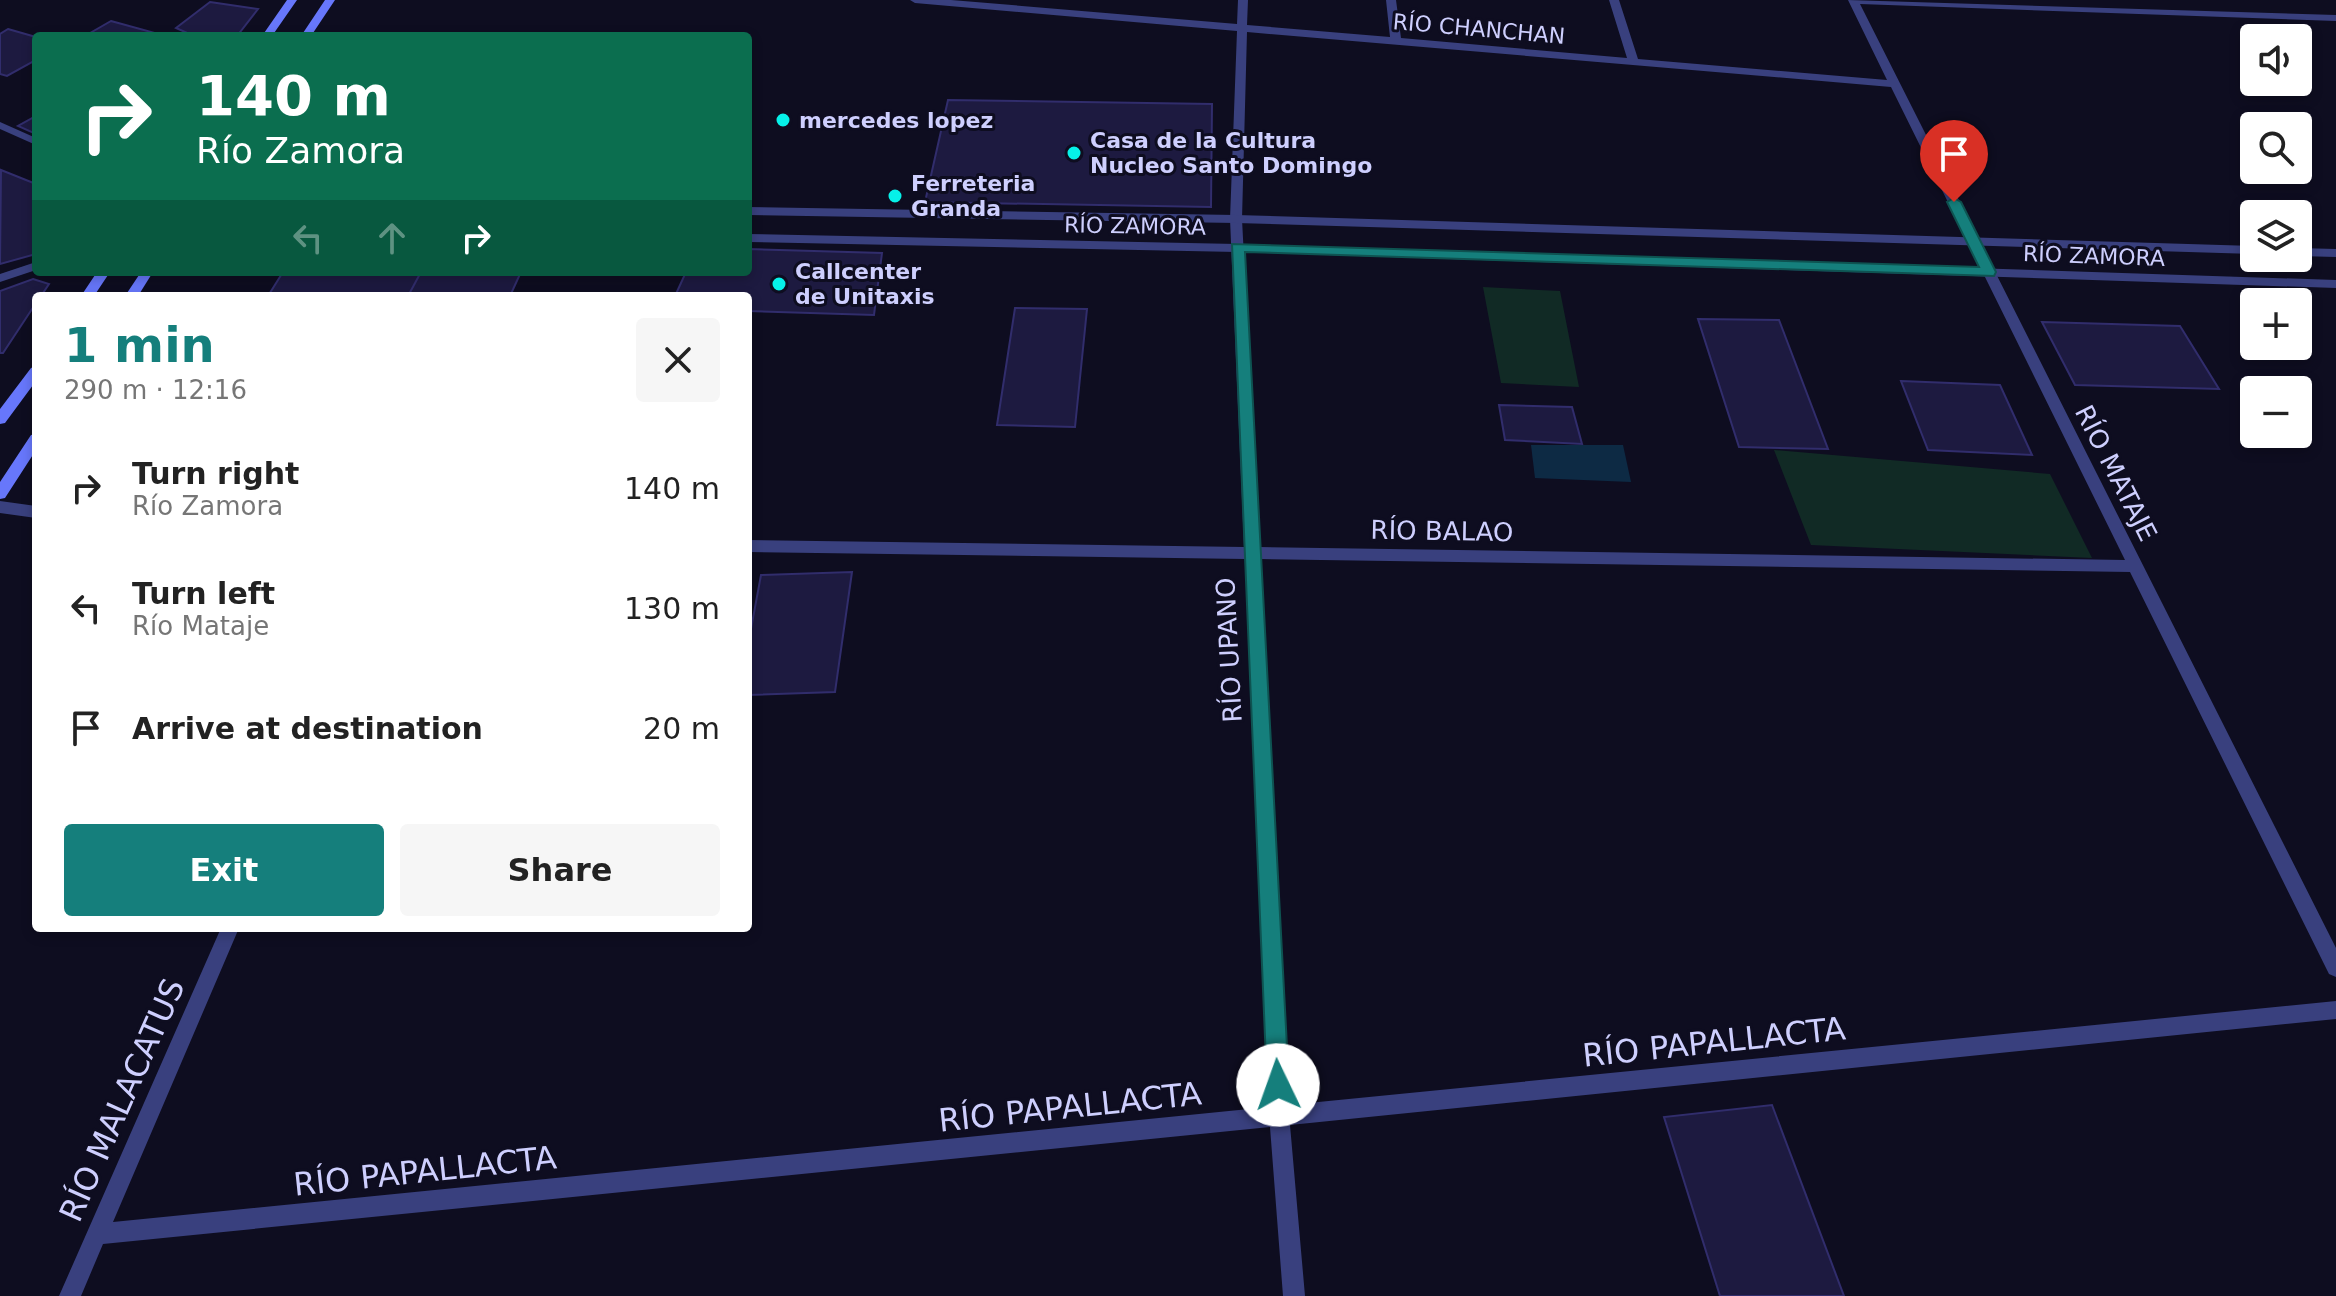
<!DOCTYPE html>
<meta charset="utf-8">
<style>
:root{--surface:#fff;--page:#f6f6f6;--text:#222;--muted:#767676;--accent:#157f7c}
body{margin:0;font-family:"DejaVu Sans",sans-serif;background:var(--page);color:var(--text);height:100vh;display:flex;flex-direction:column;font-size:30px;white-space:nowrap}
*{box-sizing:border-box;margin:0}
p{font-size:26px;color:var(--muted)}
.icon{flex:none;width:44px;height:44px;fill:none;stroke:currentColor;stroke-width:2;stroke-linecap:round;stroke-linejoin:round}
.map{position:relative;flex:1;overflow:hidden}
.panel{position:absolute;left:32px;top:292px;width:720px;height:640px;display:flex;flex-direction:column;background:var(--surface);border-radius:8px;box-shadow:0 4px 12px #0003}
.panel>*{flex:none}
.banner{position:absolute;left:32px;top:32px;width:720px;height:244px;border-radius:8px;box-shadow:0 4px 12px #0003;background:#0b6e4f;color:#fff;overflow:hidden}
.fabs{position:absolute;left:2240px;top:24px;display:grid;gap:16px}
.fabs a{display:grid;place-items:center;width:72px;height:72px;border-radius:8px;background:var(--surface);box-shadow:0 4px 12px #0003;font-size:40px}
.pin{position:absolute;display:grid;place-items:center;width:68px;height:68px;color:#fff;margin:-82px -34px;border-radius:50% 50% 50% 0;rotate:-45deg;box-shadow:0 0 8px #0007}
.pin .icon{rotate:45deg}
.me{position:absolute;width:88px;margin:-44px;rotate:357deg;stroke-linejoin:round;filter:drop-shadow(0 0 6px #0008)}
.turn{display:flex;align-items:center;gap:28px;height:168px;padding:0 32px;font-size:36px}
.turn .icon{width:104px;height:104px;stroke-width:2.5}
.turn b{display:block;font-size:56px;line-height:68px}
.lanes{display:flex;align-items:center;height:76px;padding:0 32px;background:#0003;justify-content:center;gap:40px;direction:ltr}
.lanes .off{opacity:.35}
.round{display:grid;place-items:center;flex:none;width:84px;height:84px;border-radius:8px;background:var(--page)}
.headline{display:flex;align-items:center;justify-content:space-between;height:136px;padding:0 32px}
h1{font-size:48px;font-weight:700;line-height:60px;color:var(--accent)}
.button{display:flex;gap:16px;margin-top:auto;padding:16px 32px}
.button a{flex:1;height:92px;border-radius:8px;background:var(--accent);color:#fff;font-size:32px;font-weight:700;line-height:92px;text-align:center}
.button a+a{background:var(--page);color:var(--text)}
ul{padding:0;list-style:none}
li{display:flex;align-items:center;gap:24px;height:120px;padding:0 32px}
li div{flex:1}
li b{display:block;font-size:30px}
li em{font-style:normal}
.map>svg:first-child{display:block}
</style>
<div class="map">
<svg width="2336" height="1296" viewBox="0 0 2336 1296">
<rect width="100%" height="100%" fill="#0e0d20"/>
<path fill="#112a25" d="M1483,287L1560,291L1579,387L1501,383Z
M1774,450L2050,474L2092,558L1811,545Z"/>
<path fill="#0d2a44" d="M1531,445H1623L1631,482L1535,478Z"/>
<path fill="#1d1a40" stroke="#312d6c" stroke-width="2" d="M210,2L258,9L237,36H194L176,28Z
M111,21L155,33L150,36H85Z
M8,29L36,37V60L7,76L0,74V34Z
M948,100L1212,104L1211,207L925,202Z
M36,116V134L18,126Z
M1,170L36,184V254L0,264Z
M748,249L882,253L874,315L748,311V296H675L686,272H748Z
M283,272H421L408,296H268Z
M421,272H521L510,296H408Z
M33,279L49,284L41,296H36V303L3,353H0V291Z
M1015,308L1087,309L1075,427L997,425Z
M1698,319L1779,320L1828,449L1739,447Z
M2042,322L2180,326L2219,389L2075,385Z
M1901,381L2000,385L2032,455L1928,450Z
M1499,405L1572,407L1582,444L1505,440Z
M852,572L835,692L748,695V645L761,575Z
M1772,1105L1844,1296H1720L1664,1117Z"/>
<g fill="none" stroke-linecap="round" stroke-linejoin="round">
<path fill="#39407e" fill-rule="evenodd" d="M910,0H951L1237,24L1238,0H1248L1247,25L1390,37L1386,0H1396L1401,38L1627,58L1609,0H1619L1638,59L1887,80L1848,0L2336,15V21L1860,4L2336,948V977L2329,974L2130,572L1260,559L1288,1105L2336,1001V1019L1290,1125L1305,1296H1283L1270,1127L103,1244L81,1296H59L221,928H239L113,1222L1269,1107L1245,559L748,552V540L1244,547L1230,219L1237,31L915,3ZM1247,32L1891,87L2125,560L1259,547L1242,219Z
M0,122L36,138V145L0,129Z
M36,262V270L0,282V274Z
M0,501L36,506V518L0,513Z"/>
<path fill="#39407e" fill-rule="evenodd" d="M748,207L1236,215L2254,246V254L1236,223L748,215Z
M748,234L1237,244L2336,280V288L1237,252L748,242Z
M2298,248L2336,249V257L2298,256Z"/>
<path fill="#6777fb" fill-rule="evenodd" d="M287,0H297L272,36H262Z
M325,0H335L311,36H301Z
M97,272H110L94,296H81Z
M141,272H153L138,296H125Z
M36,366V381L5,423L0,424V409L31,368Z
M36,434V450L5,498L0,499V482L31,435Z"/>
</g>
<path fill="#157f7c" stroke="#0e5351" stroke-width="2" d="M1954,198L1961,202L1996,272L1994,276L1245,252L1289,1085L1286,1093L1278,1096L1270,1093L1267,1085L1232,244L1979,267L1947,202Z"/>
<g fill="#06f1e9" stroke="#0e0d20" stroke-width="3">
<circle cx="783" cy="120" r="8"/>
<circle cx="1074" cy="153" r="8"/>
<circle cx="895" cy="196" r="8"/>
<circle cx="779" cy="284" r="8"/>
</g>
<g text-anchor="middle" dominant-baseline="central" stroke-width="6" stroke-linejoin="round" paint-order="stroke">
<g font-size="22" fill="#cecffe" stroke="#0e0d20">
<text transform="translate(1479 29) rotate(5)">RÍO CHANCHAN</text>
<text transform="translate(1135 226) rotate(1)">RÍO ZAMORA</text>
<text transform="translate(2094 256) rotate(2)">RÍO ZAMORA</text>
</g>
<g font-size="22" font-weight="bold" fill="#cecffe" stroke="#0e0d20" text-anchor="start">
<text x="799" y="120">mercedes lopez</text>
<text x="1090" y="140">Casa de la Cultura<tspan x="1090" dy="25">Nucleo Santo Domingo</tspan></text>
<text x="911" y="183">Ferreteria<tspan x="911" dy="25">Granda</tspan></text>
<text x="795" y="271">Callcenter<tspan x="795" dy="25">de Unitaxis</tspan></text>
</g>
<g font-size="26" fill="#cecffe" stroke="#0e0d20">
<text transform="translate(2116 473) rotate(63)">RÍO MATAJE</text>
<text transform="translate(1442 531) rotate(1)">RÍO BALAO</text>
<text transform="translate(1229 650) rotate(-93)">RÍO UPANO</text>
</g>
<g font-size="32" fill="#cecffe" stroke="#0e0d20">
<text transform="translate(1714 1042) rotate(-6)">RÍO PAPALLACTA</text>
<text transform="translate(122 1100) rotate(-66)">RÍO MALACATUS</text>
<text transform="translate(1070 1107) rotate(-6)">RÍO PAPALLACTA</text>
<text transform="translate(425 1171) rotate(-6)">RÍO PAPALLACTA</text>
</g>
</g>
</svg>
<div class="fabs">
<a><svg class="icon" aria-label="sound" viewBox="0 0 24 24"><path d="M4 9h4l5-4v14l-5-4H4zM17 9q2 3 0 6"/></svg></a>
<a><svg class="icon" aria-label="search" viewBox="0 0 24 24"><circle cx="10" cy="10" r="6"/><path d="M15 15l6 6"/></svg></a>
<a><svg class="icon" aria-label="layers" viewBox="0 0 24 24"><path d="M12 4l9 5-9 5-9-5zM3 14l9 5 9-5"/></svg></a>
<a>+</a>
<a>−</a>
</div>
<div class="pin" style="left:1954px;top:202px;background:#d93025"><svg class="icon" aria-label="arrive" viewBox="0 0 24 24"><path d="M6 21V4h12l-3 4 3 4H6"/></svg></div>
<svg class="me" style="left:1278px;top:1085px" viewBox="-20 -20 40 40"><circle r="19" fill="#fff"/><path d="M0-13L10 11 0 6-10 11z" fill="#157f7c"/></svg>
<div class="banner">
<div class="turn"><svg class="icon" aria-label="right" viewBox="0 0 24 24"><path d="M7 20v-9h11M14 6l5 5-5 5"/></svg><div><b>140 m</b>Río Zamora</div></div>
<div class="lanes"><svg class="icon off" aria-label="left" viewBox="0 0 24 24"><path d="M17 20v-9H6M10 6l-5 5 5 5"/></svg><svg class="icon off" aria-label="ahead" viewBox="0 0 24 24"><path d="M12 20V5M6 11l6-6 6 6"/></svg><svg class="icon" aria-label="right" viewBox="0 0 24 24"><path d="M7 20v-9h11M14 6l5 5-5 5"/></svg></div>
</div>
<section class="panel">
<div class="headline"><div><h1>1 min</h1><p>290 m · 12:16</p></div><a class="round"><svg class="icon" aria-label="close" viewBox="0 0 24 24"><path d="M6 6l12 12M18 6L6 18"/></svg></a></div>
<ul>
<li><svg class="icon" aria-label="right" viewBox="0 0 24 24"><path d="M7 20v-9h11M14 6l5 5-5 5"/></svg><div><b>Turn right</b><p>Río Zamora</p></div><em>140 m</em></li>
<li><svg class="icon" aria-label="left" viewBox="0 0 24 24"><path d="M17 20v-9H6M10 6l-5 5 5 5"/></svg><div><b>Turn left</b><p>Río Mataje</p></div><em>130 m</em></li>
<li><svg class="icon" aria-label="arrive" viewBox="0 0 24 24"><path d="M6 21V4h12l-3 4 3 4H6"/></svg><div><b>Arrive at destination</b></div><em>20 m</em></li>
</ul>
<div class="button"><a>Exit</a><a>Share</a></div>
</section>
</div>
